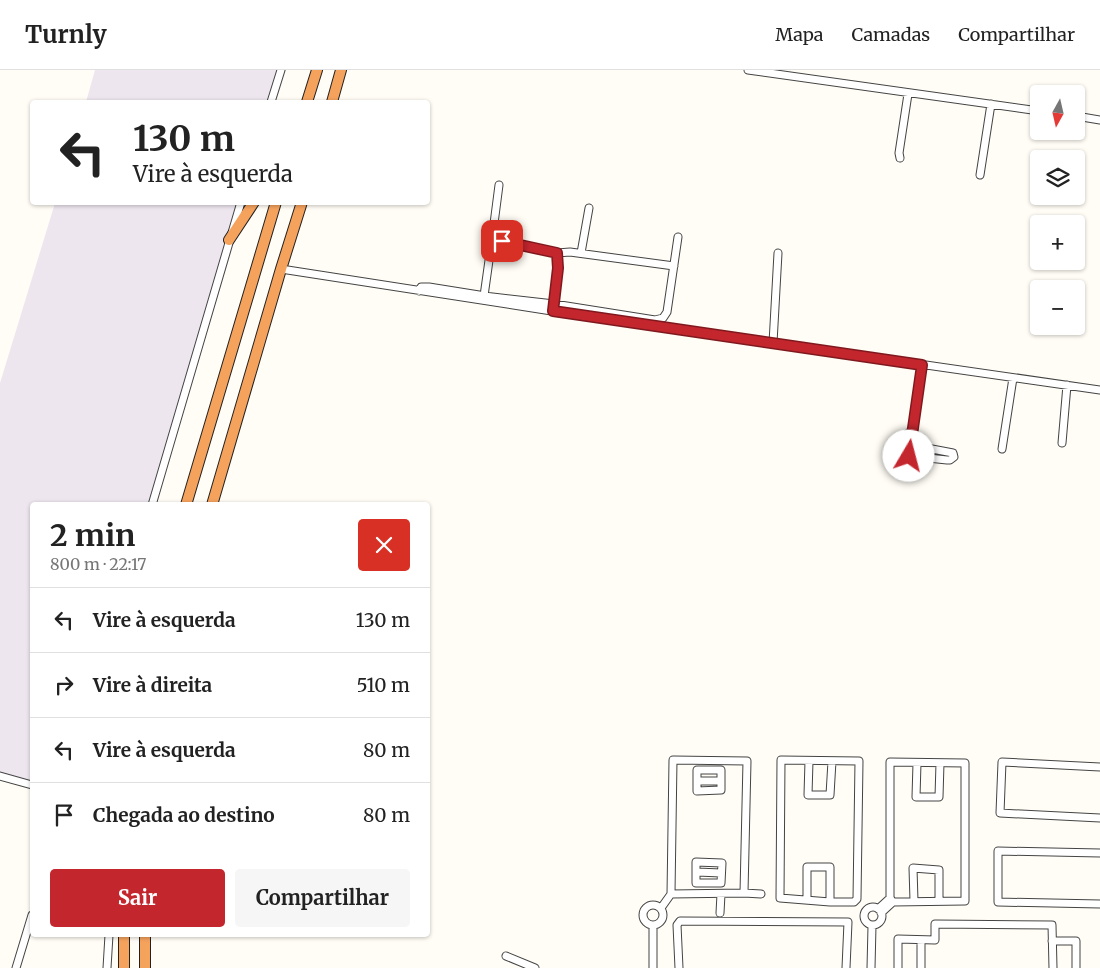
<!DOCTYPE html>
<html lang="pt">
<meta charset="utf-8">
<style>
:root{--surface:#fff;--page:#f6f6f6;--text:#222;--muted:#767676;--line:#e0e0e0;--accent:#c4262e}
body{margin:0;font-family:Merriweather,serif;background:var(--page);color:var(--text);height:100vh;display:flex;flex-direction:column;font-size:19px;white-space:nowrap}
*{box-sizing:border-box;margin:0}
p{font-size:16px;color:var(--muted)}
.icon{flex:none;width:28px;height:28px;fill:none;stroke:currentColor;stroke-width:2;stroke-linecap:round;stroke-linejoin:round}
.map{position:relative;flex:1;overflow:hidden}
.panel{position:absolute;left:30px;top:432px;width:400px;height:435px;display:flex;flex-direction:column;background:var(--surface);border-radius:5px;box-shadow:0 1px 4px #0004}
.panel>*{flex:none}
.guide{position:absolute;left:30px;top:30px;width:400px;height:105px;border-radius:5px;box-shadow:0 1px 4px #0004;background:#fff;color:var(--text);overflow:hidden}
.needle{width:32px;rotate:188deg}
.controls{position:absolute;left:1030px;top:15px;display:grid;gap:10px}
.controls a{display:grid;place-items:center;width:55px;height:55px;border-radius:5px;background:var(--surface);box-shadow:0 1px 4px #0004;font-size:25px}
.pin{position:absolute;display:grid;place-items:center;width:42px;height:42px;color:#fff;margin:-21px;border-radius:10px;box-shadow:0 2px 8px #0006}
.me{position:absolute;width:55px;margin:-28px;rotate:8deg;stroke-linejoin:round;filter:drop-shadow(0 0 4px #0008)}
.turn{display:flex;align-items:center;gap:18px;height:105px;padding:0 20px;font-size:22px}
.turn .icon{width:65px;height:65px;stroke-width:2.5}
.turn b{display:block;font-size:35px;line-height:42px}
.round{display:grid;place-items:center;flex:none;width:52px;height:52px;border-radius:5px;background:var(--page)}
.summary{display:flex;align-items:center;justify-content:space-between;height:85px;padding:0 20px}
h1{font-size:30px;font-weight:700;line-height:38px}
.primary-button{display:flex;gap:10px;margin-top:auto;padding:10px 20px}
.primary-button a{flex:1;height:58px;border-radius:5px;background:var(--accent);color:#fff;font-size:20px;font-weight:700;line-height:58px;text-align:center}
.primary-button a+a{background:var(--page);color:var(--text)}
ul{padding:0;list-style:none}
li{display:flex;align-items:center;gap:15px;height:65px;padding:0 20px;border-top:1px solid var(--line)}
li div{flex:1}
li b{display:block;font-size:19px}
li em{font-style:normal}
header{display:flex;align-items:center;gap:30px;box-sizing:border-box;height:70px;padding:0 25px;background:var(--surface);border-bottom:1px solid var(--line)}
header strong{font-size:24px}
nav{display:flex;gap:28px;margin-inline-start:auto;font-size:18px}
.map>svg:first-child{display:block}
</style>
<header>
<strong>Turnly</strong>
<nav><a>Mapa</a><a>Camadas</a><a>Compartilhar</a></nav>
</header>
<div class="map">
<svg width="1100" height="898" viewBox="0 0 1100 898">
<rect width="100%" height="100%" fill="#fffdf5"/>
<path fill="#eee6ef" d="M95,0H286L276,32H86Z
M55,133H246L155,435H32V715L0,705V313Z"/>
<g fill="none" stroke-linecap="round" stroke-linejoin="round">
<defs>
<path id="minor" d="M748,0L1039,41
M271,32L281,0
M1076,46L1100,50
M900,88L899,83L908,24
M980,105L991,34
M499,115L492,169L557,183L558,198L554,238
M492,169L484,226L554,234L655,250L663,248L667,242L678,167
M557,183L570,182L674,196
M581,183L589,138
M281,199L558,242L1100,320
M419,221L421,217H429L479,225
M773,273L778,183
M1062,373L1067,315
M911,375L953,383L954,387L950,390H947L909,386L901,383L899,379L902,367L913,360
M1002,379L1013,308
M909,386L922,295
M152,435L241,132
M781,690L859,691L857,829L854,832H830L780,828Z
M809,691L808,725H830L832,691
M890,692L965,693V831L893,832L890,828Z
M917,693L916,727H939L940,693
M1100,697L1002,692L1000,743L1100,748
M697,700H721V720L697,721Z
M0,706L32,715
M697,711H721
M1100,783L998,781V832L1100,834
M696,792L722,793L721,813H696Z
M697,802L721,803
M744,823L761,824
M807,830V797H830V832
M914,831L913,798L939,800V831
M643 845a10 10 0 1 1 20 0a10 10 0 1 1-20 0Z
M864 846a9 9 0 1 1 18 0a9 9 0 1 1-18 0Z
M661,838L671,824L673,690L747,691L744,823L671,824
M878,839L890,828
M720,843L721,824
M881,843L893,832
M653,855V898
M921,870V898
M1052,871H1076V898
M506,886L535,898
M16,898L32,845
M107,898L109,865
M679,898L677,855L680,851L848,852L846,898
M871,898L872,856
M898,898V869L935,870V854L1052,855L1053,898"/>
<path id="highway" d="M307,32L317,0
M332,32L341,0
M229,170L254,132
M186,435L276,132
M212,435L281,199L302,132
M145,865V898
M124,898V865"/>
</defs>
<use href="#minor" stroke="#444" stroke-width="9"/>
<use href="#highway" stroke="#222" stroke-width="12"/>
<use href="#minor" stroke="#fff" stroke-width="7"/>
<use href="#highway" stroke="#f5a25d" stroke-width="10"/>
</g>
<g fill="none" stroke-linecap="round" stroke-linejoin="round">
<defs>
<path id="route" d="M502,171L557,183L558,198L553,241L922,295L909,386"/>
</defs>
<use href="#route" stroke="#7f191e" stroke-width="12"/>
<use href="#route" stroke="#c4262e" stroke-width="9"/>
</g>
</svg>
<div class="controls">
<a><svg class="needle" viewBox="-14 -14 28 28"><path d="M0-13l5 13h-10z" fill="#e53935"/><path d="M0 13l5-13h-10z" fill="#767676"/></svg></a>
<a><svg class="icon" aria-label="layers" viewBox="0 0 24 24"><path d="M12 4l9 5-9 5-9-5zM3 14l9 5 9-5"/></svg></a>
<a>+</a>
<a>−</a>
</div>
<div class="pin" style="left:502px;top:171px;background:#d93025"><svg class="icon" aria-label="arrive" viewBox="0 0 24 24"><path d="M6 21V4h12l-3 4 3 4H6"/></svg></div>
<svg class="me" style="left:909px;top:386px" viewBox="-20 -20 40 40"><circle r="19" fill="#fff"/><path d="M0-13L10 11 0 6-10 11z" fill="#c4262e"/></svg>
<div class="guide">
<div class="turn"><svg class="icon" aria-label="left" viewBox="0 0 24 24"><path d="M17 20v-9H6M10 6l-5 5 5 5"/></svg><div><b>130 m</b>Vire à esquerda</div></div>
</div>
<section class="panel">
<div class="summary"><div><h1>2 min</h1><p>800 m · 22:17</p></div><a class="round" style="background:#d93025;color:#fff"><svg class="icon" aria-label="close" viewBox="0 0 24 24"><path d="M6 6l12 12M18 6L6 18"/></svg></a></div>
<ul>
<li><svg class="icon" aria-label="left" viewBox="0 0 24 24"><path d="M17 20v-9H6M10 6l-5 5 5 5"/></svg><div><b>Vire à esquerda</b></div><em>130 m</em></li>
<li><svg class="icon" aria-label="right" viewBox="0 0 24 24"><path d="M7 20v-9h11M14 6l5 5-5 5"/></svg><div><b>Vire à direita</b></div><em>510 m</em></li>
<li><svg class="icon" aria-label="left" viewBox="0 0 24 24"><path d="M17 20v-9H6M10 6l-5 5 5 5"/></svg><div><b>Vire à esquerda</b></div><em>80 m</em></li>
<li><svg class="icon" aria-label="arrive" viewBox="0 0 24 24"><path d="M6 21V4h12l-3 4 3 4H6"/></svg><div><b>Chegada ao destino</b></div><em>80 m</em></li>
</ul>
<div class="primary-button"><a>Sair</a><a>Compartilhar</a></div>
</section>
</div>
